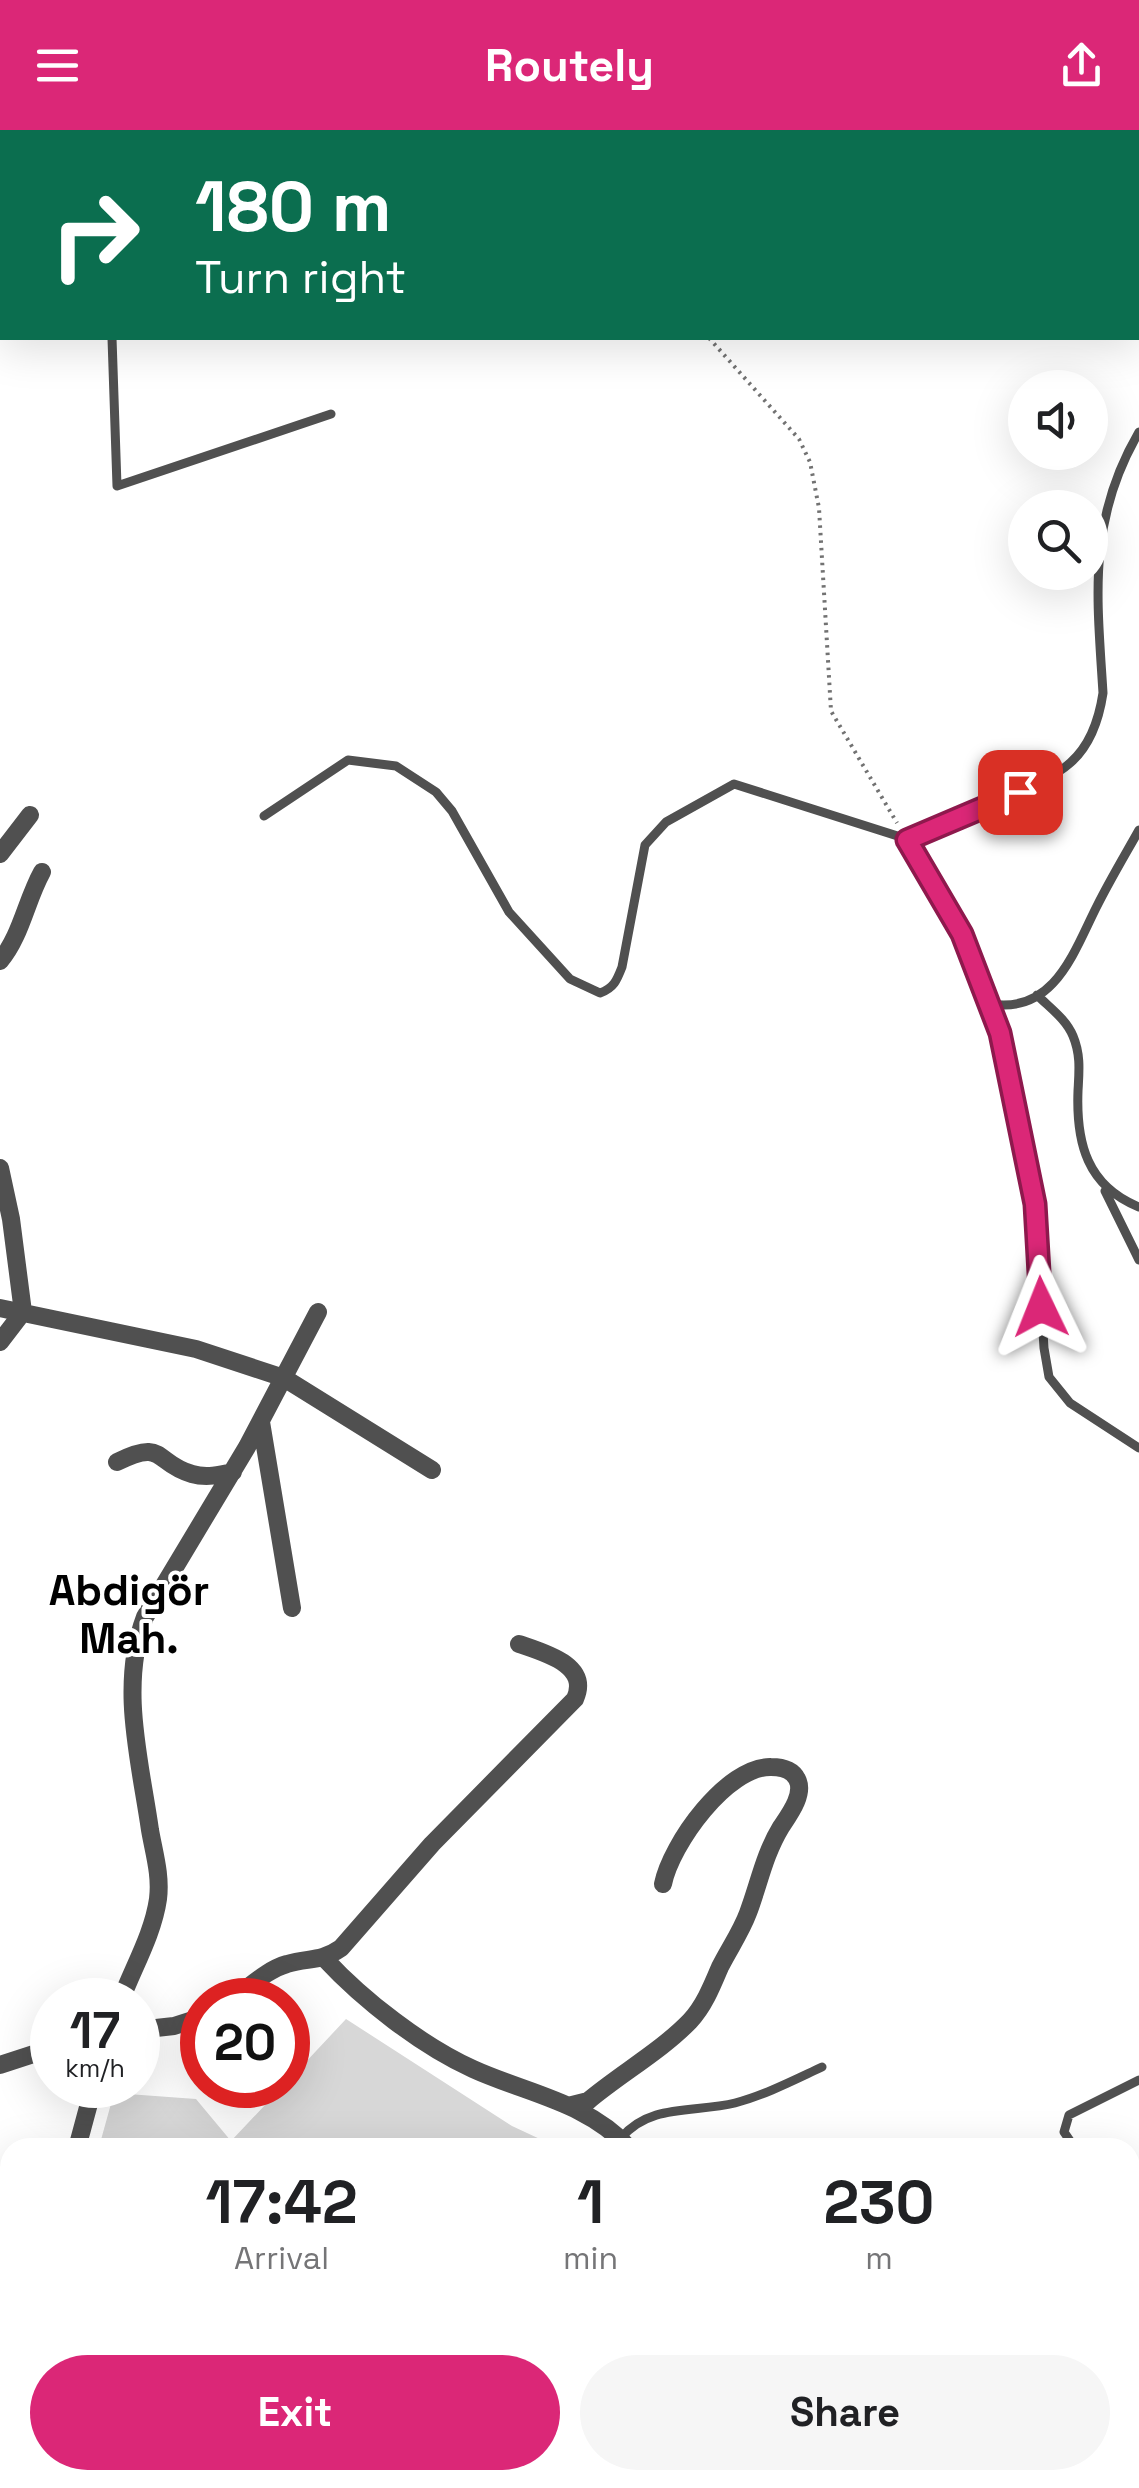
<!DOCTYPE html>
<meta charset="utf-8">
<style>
:root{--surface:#fff;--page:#f6f6f6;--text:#202124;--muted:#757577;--accent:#db2777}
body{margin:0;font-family:"Space Grotesk",sans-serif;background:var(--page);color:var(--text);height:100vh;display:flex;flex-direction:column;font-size:38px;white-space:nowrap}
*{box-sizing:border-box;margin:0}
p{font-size:32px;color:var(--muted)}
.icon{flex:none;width:55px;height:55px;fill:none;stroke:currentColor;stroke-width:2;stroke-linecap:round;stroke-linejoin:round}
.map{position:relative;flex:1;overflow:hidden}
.side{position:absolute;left:0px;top:2008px;width:1140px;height:352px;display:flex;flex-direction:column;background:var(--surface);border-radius:30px 30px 0 0;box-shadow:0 10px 40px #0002}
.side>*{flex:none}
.banner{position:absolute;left:0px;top:0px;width:1140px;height:210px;box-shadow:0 10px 40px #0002;background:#0b6e4f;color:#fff;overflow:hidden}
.tools{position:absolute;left:1008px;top:240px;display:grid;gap:20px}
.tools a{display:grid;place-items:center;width:100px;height:100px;border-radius:50%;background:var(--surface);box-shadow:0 10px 40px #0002;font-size:50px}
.speed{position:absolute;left:30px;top:1848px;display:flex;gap:20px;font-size:50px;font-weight:700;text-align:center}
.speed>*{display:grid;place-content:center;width:130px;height:130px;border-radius:50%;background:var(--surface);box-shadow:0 10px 40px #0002;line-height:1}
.speed small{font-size:25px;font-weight:400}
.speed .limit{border:15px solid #d22;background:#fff;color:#111}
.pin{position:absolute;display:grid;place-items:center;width:85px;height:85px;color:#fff;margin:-42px;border-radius:20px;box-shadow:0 5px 15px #0006}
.me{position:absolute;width:110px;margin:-55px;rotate:358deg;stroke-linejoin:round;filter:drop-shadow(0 0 8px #0008)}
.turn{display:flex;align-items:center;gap:35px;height:210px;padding:0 30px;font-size:45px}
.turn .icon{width:130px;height:130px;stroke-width:2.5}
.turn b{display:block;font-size:70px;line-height:85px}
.eta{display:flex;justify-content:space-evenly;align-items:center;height:170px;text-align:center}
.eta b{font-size:60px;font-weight:700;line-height:70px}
.primary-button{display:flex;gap:20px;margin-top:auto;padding:20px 30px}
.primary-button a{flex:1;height:115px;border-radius:60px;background:var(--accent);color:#fff;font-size:40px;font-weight:700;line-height:115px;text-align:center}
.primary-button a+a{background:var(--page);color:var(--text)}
header{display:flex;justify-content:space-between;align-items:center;height:130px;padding:0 30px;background:var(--accent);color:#fff;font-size:45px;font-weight:700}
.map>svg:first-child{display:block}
</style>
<header><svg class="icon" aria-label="menu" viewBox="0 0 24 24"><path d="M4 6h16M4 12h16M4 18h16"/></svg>Routely<svg class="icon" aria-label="share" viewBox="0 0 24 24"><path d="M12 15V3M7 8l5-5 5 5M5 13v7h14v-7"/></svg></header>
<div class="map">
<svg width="1139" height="2358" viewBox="0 0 1139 2358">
<rect width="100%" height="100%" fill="#fff"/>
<path fill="#d7d7d7" d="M346,1889L512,1996L557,2017H99L114,1963L196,1969L231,2011L284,1955H288V1951Z
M10,2338V2350H581L571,2358H4Z"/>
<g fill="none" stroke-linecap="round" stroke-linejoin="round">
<path stroke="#727272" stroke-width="4" stroke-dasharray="2.5 5" stroke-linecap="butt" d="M543,0L544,2
M1115,0L1122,2
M1138,8L1139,9
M709,208L799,309L810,332L819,378L831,581L897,693"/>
<path stroke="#505050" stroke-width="9" d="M79,0L80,2
M112,208L117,356L331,284
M264,686L348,630L396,636L436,662L452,681L509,782L570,849L600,863C614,858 617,850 622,837L645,715L666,692L734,654L907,709C936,697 965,683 994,671C1054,647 1092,637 1103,563C1097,466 1087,391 1139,302
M907,709L962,804L991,874C1055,884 1074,821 1097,776C1110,750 1125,725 1139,700
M1037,865C1050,878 1066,889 1073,906C1081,925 1079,942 1078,961C1076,1013 1087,1056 1139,1077
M991,874L1010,942L1035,1073L1044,1218L1049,1247L1070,1273L1139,1318
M1105,1061L1139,1130
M621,2008C650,1973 695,1983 735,1973C765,1965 794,1950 822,1937
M1075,2018L1064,2002L1069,1985L1139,1950"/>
<path stroke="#505050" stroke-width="18" d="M0,724L30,685
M0,831C21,806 26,771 42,742
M0,1038L11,1089L23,1182L0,1212
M0,1178L196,1219L284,1248L432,1340
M261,1292L292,1478
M117,1332C165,1308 154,1333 192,1344C206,1348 220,1345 233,1342
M325,1829C363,1870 422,1916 473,1939C528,1964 587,1972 629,2018
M121,1870C133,1838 153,1804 158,1769C161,1745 154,1723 150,1700C140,1630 119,1556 145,1487L247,1317L318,1182
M231,1870C249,1858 266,1840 287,1834C309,1827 319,1833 341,1818L432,1714L575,1569C590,1535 545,1523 519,1514
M138,1900L174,1896L202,1887
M0,1935L52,1918
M572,1975L588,1971C620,1944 661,1921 690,1891C704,1876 712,1856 720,1837C729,1819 741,1802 748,1783C759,1754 764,1725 781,1697C789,1685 805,1664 797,1649C792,1639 782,1637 771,1637C727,1636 671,1714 663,1754
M77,2018L94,1955
M0,2092L10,2094
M1130,2143L1139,2151
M0,2323L10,2268
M588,2358L597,2350"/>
<path stroke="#1d1d1d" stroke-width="20" d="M120,2L126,0
M0,57L2,56"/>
</g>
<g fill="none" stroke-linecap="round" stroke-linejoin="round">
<defs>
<path id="route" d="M1020,662L907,710L962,804L1000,903L1035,1074L1041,1177"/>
</defs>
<use href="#route" stroke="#8e194d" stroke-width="25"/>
<use href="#route" stroke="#db2777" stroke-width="18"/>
</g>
<g text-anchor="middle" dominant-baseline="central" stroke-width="8" stroke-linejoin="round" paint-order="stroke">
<g font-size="42" font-weight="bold" fill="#000" stroke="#fff">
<text x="129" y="1460">Abdigör<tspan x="129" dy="48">Mah.</tspan></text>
</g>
</g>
</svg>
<div class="tools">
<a><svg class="icon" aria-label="sound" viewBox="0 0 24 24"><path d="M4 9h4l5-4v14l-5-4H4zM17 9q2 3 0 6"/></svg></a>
<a><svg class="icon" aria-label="search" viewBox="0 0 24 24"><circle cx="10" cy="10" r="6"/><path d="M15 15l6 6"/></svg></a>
</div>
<div class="speed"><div>17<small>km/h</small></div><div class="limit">20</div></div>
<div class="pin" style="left:1020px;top:662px;background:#d93025"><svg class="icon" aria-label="arrive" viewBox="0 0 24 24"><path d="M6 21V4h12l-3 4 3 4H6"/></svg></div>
<svg class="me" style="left:1041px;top:1177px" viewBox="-20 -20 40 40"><path d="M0-17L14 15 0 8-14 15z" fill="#db2777" stroke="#fff" stroke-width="4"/></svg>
<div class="banner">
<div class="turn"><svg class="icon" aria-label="right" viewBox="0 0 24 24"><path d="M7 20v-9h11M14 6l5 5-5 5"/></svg><div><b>180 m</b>Turn right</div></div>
</div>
<section class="side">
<div class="eta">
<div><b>17:42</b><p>Arrival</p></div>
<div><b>1</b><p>min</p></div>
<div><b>230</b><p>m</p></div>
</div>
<div class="primary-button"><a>Exit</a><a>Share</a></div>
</section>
</div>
